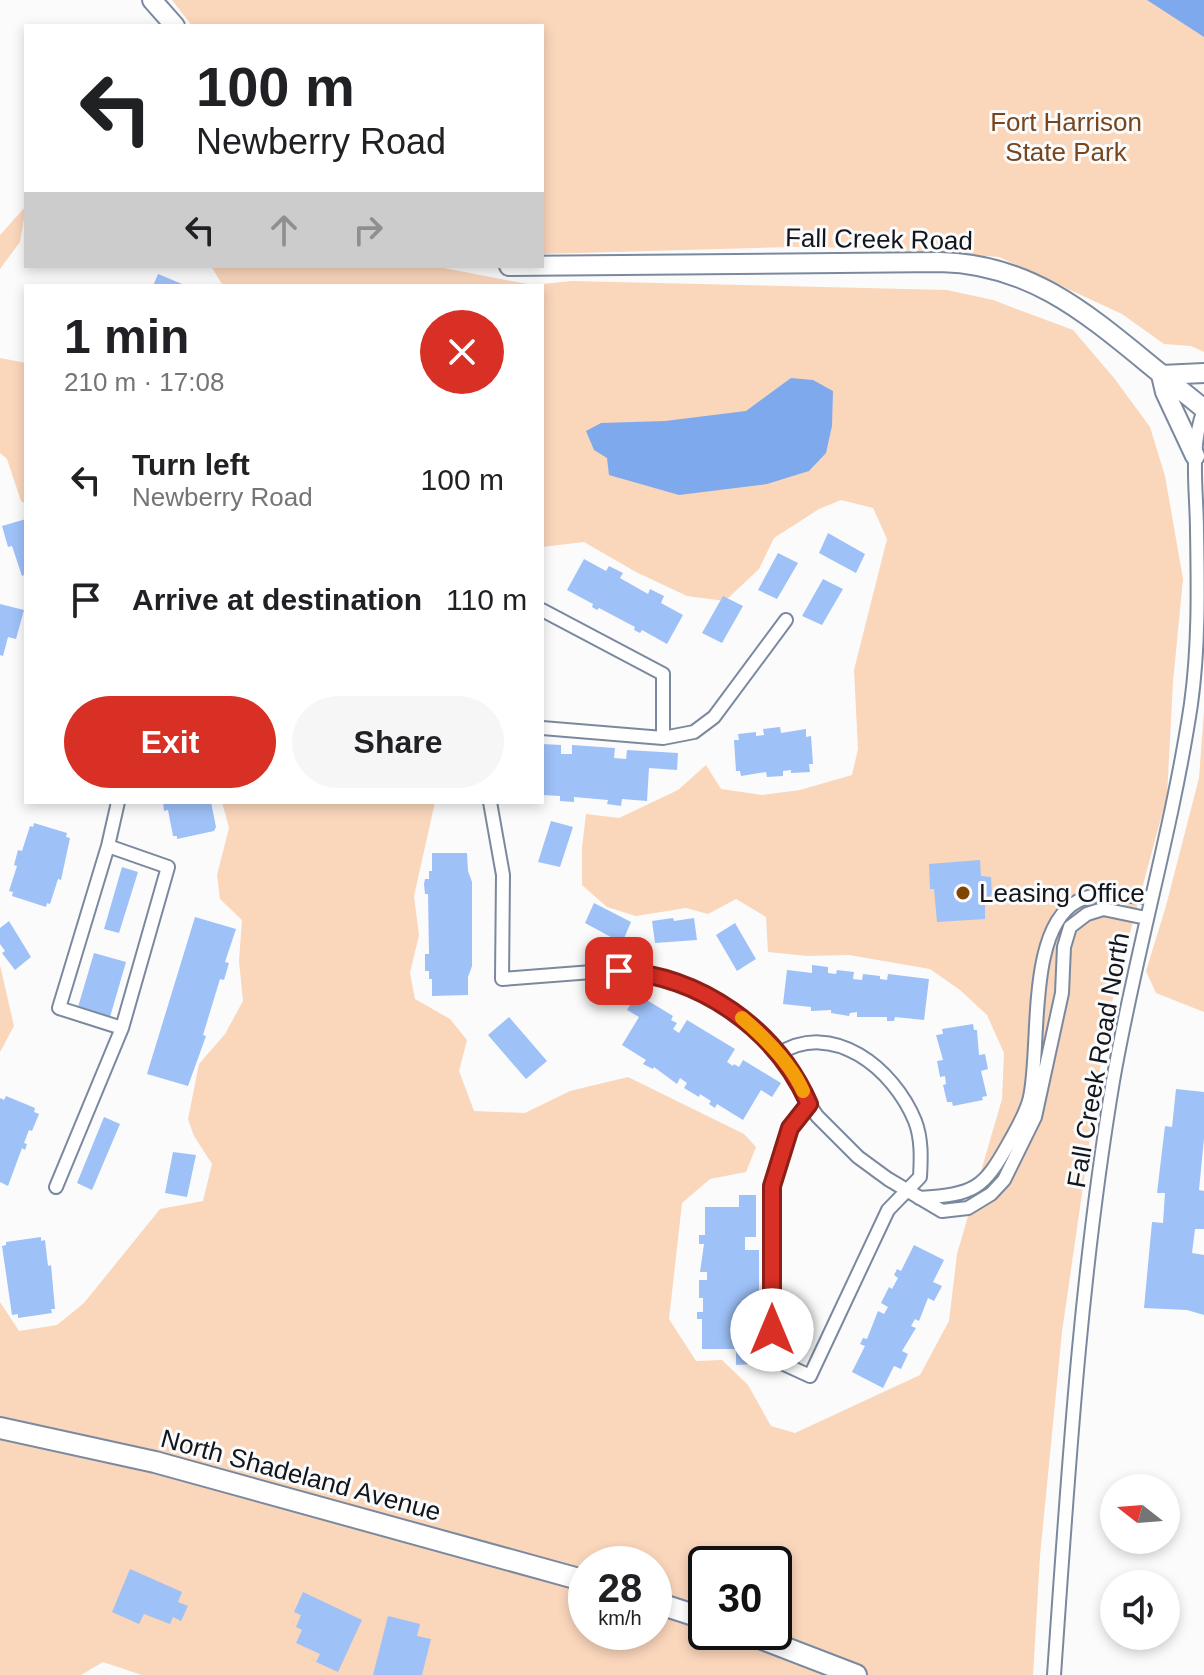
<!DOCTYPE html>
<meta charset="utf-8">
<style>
:root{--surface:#fff;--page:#f6f6f6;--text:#202124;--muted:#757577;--accent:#d93025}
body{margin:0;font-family:Arial,sans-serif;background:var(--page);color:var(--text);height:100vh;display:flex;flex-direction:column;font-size:30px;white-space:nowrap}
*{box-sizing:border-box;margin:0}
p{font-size:26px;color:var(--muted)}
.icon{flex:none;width:44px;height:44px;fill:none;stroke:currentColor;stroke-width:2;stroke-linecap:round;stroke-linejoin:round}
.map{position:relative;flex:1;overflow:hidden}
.panel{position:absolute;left:24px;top:284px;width:520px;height:520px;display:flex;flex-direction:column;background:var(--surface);border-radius:0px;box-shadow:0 4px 12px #0003}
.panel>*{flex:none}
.banner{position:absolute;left:24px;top:24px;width:520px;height:244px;border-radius:0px;box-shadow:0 4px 12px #0003;background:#fff;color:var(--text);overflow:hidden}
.needle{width:52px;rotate:287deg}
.controls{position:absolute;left:1100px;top:1474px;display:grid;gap:16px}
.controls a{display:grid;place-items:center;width:80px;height:80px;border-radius:50%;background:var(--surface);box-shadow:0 4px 12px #0003;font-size:40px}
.speed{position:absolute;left:568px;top:1546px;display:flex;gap:16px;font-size:40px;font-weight:700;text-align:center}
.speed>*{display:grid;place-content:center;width:104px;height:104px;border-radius:50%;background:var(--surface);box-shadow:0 4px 12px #0003;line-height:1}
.speed small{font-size:20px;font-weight:400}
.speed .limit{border:4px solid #111;border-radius:12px;background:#fff;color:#111}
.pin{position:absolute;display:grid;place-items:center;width:68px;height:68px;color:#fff;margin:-34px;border-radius:16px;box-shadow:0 4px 12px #0006}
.me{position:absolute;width:88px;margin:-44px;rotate:0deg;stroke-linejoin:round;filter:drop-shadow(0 0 6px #0008)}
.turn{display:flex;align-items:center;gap:28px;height:168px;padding:0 40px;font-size:36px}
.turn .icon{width:104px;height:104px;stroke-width:2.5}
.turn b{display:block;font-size:56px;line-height:68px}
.lanes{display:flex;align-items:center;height:76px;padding:0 40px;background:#0003;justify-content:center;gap:40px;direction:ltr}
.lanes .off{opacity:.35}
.round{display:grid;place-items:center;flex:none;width:84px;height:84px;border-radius:42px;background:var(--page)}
.summary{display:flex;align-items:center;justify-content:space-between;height:136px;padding:0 40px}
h1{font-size:48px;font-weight:600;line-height:60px}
.cta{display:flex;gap:16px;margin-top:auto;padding:16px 40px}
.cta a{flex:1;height:92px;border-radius:48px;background:var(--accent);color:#fff;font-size:32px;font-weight:600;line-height:92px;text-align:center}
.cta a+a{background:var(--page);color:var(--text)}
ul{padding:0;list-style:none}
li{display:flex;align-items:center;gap:24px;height:120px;padding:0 40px}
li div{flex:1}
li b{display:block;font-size:30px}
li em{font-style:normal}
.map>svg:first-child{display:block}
</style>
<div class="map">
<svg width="1204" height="1675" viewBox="0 0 1204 1675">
<rect width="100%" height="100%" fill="#fbfbfb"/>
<path fill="#fad6bb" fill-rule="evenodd" d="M172,0H1204V352L1191,346L1164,344L1122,314L999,257L870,248L792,247L542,254V26H192Z
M26,206L20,242L0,269V235Z
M211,266H433L533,285L572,281L947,290L993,300L1073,330L1114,378L1150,427L1165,476L1183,579L1173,682L1167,796L1115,988L1103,1048L1062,1332L1040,1556L1033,1675H142L103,1662L81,1675H0V1297V1302L19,1331L57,1325L84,1303L160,1209L203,1201L212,1164L194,1136L188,1119L199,1064L225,1034L243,1001L239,961L242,920L220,899L217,875L229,828L222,802H435L414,896L419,935L410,973L415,999L450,1019L467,1040L459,1071L474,1111L525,1113L570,1091L628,1077L744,1134L756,1147L746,1172L710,1179L682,1203L669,1319L696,1361L722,1360L748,1385L771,1426L795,1433L920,1375L949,1321L957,1254L1002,1099L1004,1053L987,1015L960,990L930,969L849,955L807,956L768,952L766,917L736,899L708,914L686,908L636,916L607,907L582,885V848L586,814L619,818L678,790L706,765L721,789L762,795L800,790L852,775L858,749L854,670L887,539L873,508L841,500L819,509L774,538L759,569L725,601L687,596L636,572L584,542L542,547V286H223ZM586,1564H654V1632H586ZM706,1564H774V1632H706Z
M0,358L26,363V504L21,501L7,459L0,453Z
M1204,710V1012L1156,993L1146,971L1166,906L1199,778Z
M0,965L14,1026L0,1052Z"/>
<path fill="#7fa9ed" d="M1147,0H1204V37Z
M791,378L813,380L833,391L832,426L826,453L809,471L767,484L679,495L609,475L607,458L594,450L586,431L601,423L665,421L746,411Z"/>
<path fill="#9ec1f8" d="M158,274L187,286H153Z
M26,519V574L22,576L12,546L8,547L2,526Z
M828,533L865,554L856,573L819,553Z
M778,553L798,563L777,599L758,590Z
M584,559L606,571L609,566L623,573L620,578L648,594L650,589L664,596L661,603L683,615L667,644L642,630L640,633L634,630L635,627L599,608L597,610L592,607L593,604L567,590Z
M823,579L843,589L822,625L802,616Z
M723,596L743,606L722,643L702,633Z
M0,604L24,610L16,639L8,637L3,656L0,655Z
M780,727L781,733L806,729V737L811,736L813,764H809L810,772L791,773V770L783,771V776L767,777L766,772L741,776L740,771H736L734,740H739L738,734L756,732V736L764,735L763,729Z
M542,744L561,745V754H572V745L615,748L614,758L626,759L627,750L678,753L677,770L649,768L647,801L622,799L621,806L607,804L608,800L574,797V802L560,801V796L542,795Z
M163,802H211L216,827L214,831L177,839V836H173L168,810L164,811Z
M551,821L573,827L560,867L538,862Z
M34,823L67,833L66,837L70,838L61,880L58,879L50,904L47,903L46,907L12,896L13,892L9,891L17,866L14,865L18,850L22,851L30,826L33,827Z
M432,853H467L468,871L472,882V966L468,977V995L432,996V979H429V971H425V954H429L428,894H425L424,884L425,879H429V871H432Z
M980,860L981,876L991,877L992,896L985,897V919L937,922L934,889H930L929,864Z
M122,867L138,872L119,933L104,929Z
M594,903L631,922L622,943L585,923Z
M195,917L236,929L225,962L229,963L224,980L220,979L203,1035L206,1036L188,1086L147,1074Z
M673,918L674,921L694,918L697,940L655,943L652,921Z
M9,921L31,957L15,970L2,953L5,951L0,944V928Z
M735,923L756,959L737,971L716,935Z
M94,953L126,962L110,1017L78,1007Z
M812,965L828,967V973L836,974L837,970L854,972L853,979L862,980L863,974L880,976V979L887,980L888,974L929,979L924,1020L895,1017L894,1021H887V1017H857V1012L850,1013L849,1016L831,1013V1010L811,1011V1007L783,1004L787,970L812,973Z
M637,994L673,1016L671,1020L677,1023L673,1029L679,1033L687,1020L735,1049L727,1062L733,1066L734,1064L739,1067L743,1060L781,1083L772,1097L761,1090L743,1120L717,1104L715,1108L709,1104L711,1101L700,1094L699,1097L684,1088L687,1083L680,1078L677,1084L654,1067L653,1069L643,1064L646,1060L622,1045L639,1017L627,1010Z
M509,1017L547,1061L526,1079L488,1035Z
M973,1024L974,1030H977L979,1055L985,1054L988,1069L981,1071L987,1096L982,1097L983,1100L953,1106L952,1102H947L943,1085L946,1084L945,1076L940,1077L937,1061L943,1060L936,1035L943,1034L942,1029Z
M1176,1089L1204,1092V1138L1199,1190L1204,1191V1229H1195L1192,1253L1204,1255V1315L1187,1310L1144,1308L1152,1222L1163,1223L1165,1193H1157L1165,1126L1172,1127Z
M6,1096L35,1108L34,1112L39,1114L32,1131L29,1130L24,1143L27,1144L25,1150L22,1148L8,1186L0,1182V1098L4,1100Z
M104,1117L120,1124L92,1190L77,1183Z
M173,1152L196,1155L187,1197L165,1193Z
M739,1195H756V1237H745V1250H759V1308H744V1321H754V1364L736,1365V1349H702V1319H697V1312H703V1298H699V1280H707V1272H700L704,1244H699V1235H705V1207H739Z
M41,1237V1241L45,1240L48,1266L51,1265L55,1309H51L52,1313L18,1318V1314L12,1315L2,1246L6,1245V1242Z
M914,1245L944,1260L933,1282L942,1286L934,1301L928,1298L919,1321L915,1319L911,1326L916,1328L902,1351L908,1354L901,1369L894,1366L883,1388L852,1372L865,1346L860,1344L863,1338L867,1339L878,1311L884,1314L888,1307L881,1303L889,1287L892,1289L898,1278L894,1275L897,1269L901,1271Z
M130,1569L182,1592L178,1602L188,1606L181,1621L173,1617L170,1624L144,1614L139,1624L112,1612Z
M303,1592L362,1620L338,1672L316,1662L320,1654L296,1643L302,1630L296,1627L301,1615L294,1612Z
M388,1616L420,1624L417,1636L431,1639L422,1675H373Z"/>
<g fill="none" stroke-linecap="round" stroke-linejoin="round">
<defs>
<path id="minor" d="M542,610L663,674V738
M542,728L663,738L694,732L714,717L786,620
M118,802L108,846L59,1008L122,1028
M490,802L503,875L502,979L605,971L633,972L675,981L708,995L738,1015L764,1039L797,1078L809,1104L817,1116L858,1157L888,1179L942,1211L968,1208L991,1194L1004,1180L1035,1117L1062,993L1064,947L1070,927L1087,914L1103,909L1146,918
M777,1055C832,1018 894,1069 915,1121C922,1139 921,1159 920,1177L888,1210L810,1376L773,1359L772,1186L790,1128L809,1104
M56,1187L122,1028L168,867L108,846
M919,1198C975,1194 983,1190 1010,1141C1017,1128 1027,1112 1030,1097C1041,1047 1026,928 1078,901C1099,890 1128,896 1151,898
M1054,1675C1068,1476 1080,1278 1113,1081C1135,954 1172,831 1191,704C1199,646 1198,588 1197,531C1197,492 1189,447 1204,410"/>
<path id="secondary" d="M152,0L175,26
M509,266L940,262C1034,264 1092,318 1161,374C1175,386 1190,397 1204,409
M1161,375L1165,392L1195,456
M1161,375L1204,373"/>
<path id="primary" d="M0,1428L155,1462L586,1581
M654,1602L706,1619
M744,1632L856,1675"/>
</defs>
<use href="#minor" stroke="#7b899f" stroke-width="16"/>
<use href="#secondary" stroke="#7b899f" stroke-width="22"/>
<use href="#primary" stroke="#7b899f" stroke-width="24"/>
<use href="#minor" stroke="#fff" stroke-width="12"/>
<use href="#secondary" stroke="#fff" stroke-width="18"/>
<use href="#primary" stroke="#fff" stroke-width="20"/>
</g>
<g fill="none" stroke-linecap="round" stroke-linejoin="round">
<defs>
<path id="route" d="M619,971C701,976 776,1029 809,1104L790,1128L772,1186V1330"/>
</defs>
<use href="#route" stroke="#8d1f18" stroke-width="20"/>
<use href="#route" stroke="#d93025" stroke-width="14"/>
<path stroke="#f59e0b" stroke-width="14" d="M742,1018C764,1037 791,1063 803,1091"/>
</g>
<circle fill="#824402" stroke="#fbfbfb" stroke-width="3" cx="963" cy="893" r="8"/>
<g text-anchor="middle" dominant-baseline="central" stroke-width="6" stroke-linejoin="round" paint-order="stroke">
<g font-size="26" fill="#75461f" stroke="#fbfbfb">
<text x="1066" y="122">Fort Harrison<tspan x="1066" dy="30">State Park</tspan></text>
</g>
<g font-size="26" fill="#11161e" stroke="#fbfbfb">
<text transform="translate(879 239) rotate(1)">Fall Creek Road</text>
<text transform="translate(1098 1060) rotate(-80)">Fall Creek Road North</text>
<text transform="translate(301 1475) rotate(15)">North Shadeland Avenue</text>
</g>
<g font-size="26" fill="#11161e" stroke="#fbfbfb" text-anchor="start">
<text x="979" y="893">Leasing Office</text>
</g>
</g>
</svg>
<div class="controls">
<a><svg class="needle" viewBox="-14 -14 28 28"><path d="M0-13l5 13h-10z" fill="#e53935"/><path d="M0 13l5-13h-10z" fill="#757577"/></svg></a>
<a><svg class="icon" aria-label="sound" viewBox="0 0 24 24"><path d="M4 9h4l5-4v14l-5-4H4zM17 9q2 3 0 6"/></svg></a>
</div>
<div class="speed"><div>28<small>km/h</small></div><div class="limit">30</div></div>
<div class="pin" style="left:619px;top:971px;background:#d93025"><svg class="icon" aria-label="arrive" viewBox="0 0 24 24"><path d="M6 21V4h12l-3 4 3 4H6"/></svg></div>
<svg class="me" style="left:772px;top:1330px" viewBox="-20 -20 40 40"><circle r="19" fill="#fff"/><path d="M0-13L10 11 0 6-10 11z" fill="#d93025"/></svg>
<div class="banner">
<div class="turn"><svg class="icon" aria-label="left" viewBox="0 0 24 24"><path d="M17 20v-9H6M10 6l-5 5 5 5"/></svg><div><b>100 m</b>Newberry Road</div></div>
<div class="lanes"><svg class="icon" aria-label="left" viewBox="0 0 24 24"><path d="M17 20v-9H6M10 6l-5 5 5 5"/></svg><svg class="icon off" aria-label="ahead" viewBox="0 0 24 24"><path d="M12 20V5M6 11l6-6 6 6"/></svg><svg class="icon off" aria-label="right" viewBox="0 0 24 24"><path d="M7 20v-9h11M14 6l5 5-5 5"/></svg></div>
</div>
<section class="panel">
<div class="summary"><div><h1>1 min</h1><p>210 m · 17:08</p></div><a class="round" style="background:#d93025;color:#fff"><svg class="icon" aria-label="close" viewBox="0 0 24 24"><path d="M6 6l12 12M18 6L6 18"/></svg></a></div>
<ul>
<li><svg class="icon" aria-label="left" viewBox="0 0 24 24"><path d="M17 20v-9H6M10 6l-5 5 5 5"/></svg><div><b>Turn left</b><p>Newberry Road</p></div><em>100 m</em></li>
<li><svg class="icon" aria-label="arrive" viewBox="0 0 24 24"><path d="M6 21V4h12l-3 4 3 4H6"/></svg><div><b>Arrive at destination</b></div><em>110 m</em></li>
</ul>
<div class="cta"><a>Exit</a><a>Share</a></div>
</section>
</div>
